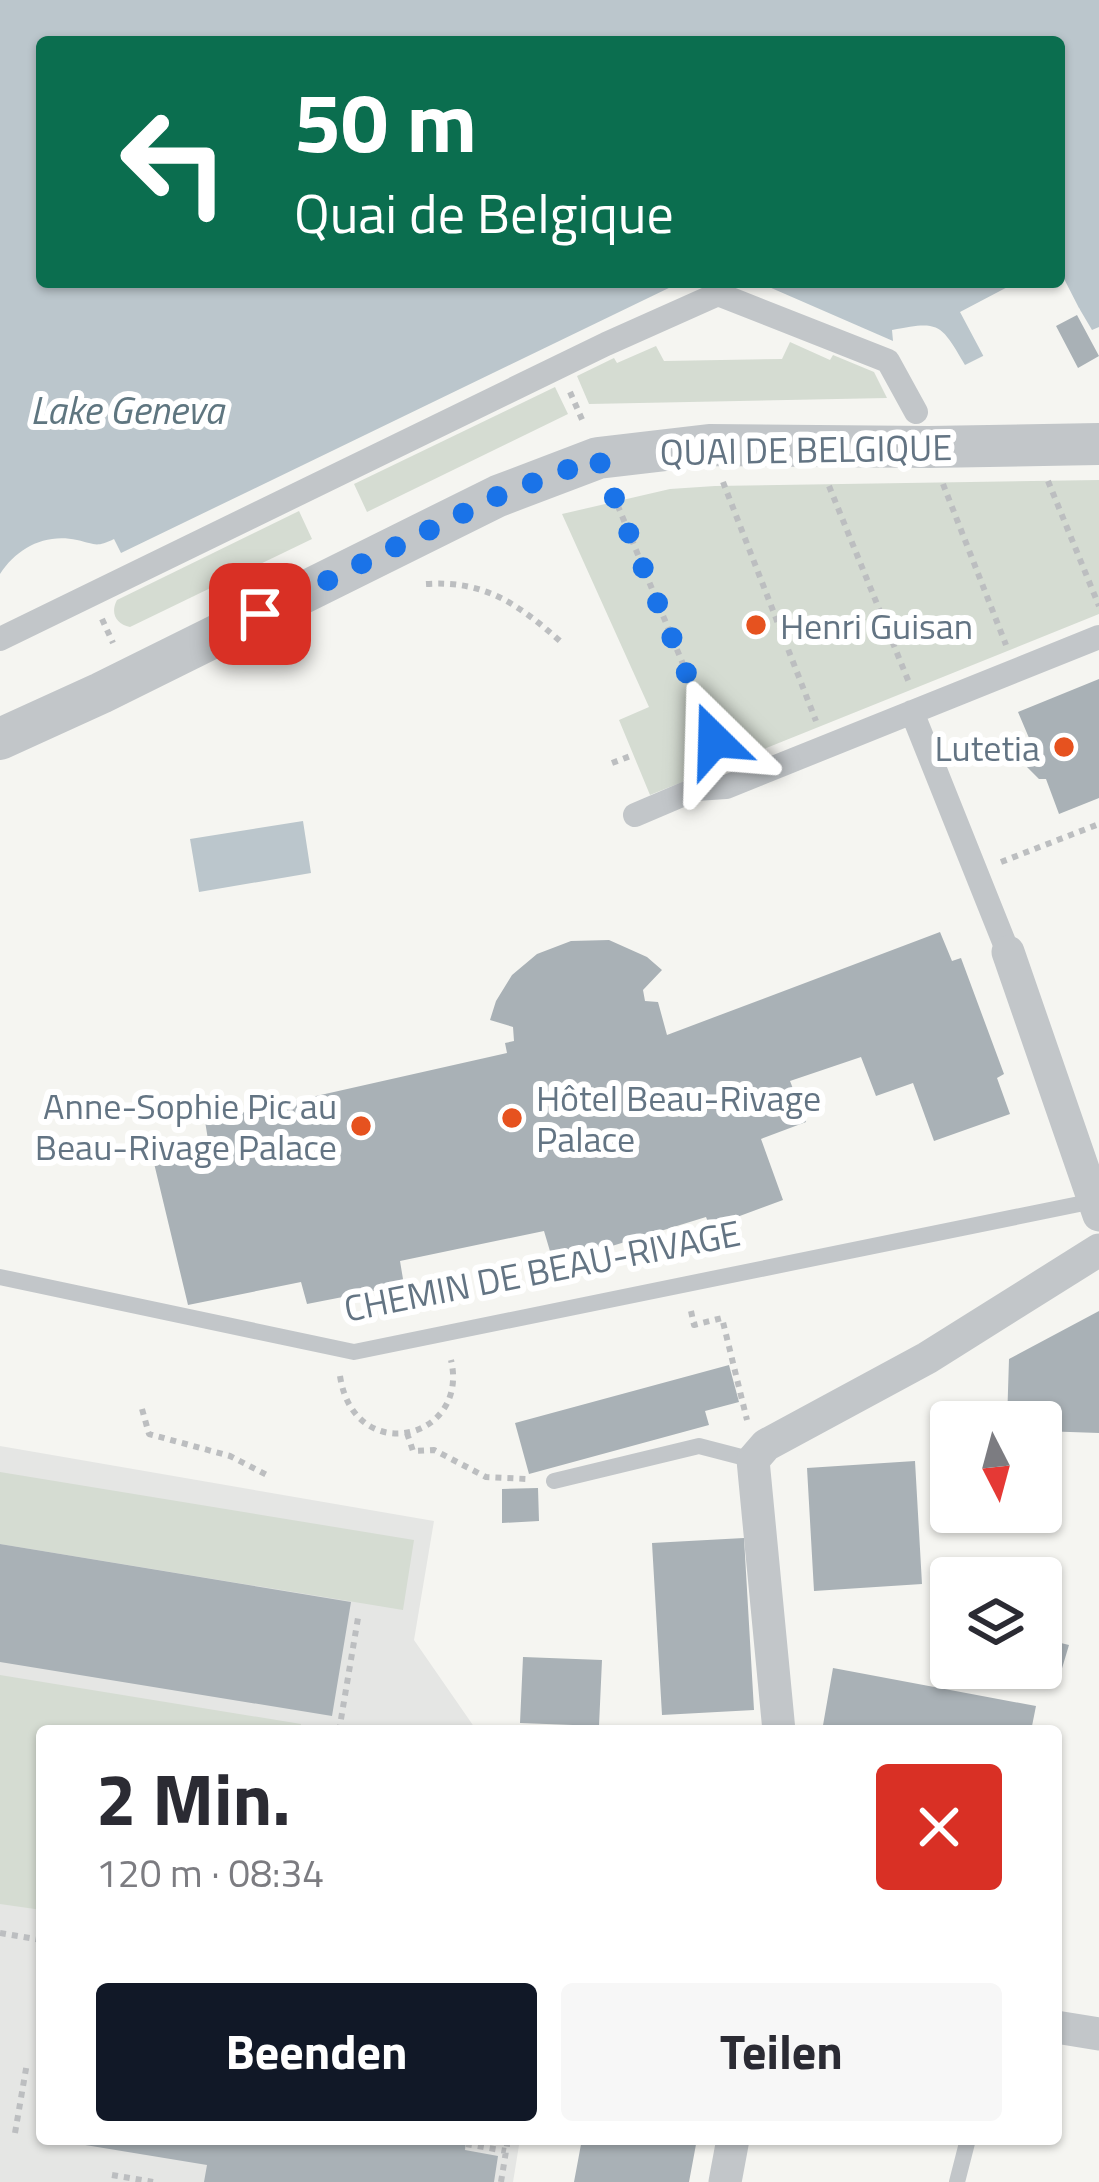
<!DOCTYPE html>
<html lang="de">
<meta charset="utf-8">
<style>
:root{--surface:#fff;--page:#f7f7f7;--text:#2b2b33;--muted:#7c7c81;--accent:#111827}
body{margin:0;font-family:"Titillium Web",sans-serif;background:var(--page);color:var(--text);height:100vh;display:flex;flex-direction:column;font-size:45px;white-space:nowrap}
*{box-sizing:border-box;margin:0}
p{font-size:39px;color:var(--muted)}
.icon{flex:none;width:66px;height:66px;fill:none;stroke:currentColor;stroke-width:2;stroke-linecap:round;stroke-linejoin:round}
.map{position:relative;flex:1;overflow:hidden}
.details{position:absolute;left:36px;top:1725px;width:1026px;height:420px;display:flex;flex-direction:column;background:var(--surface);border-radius:12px;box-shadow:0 3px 9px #0004}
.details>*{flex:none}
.top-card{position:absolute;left:36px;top:36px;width:1029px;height:252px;border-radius:12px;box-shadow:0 3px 9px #0004;background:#0b6e4f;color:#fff;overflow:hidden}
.needle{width:78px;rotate:174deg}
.controls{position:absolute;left:930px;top:1401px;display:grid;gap:24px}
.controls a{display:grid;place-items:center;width:132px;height:132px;border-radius:12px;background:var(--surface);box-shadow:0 3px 9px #0004;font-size:60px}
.pin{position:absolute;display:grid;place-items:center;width:102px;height:102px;color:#fff;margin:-51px;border-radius:24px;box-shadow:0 6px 18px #0006}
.me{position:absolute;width:132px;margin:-66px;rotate:338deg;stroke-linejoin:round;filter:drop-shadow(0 0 9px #0008)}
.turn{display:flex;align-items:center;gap:42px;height:252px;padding:0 60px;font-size:54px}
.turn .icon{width:156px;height:156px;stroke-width:2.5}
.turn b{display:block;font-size:84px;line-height:102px}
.round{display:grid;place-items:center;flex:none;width:126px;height:126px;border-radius:12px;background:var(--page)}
.summary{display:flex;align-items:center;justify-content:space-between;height:204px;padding:0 60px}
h1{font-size:72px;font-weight:700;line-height:90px}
.primary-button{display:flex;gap:24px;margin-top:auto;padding:24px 60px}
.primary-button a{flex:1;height:138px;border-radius:12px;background:var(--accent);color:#fff;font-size:48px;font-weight:700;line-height:138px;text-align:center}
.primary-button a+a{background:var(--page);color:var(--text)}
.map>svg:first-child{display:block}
</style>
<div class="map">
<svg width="1099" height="2182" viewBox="0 0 1099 2182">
<rect width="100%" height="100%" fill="#f5f5f1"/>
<path fill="#e5e6e4" d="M0,1446L434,1521L414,1640L477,1731H42V2139H520L513,2182H0Z"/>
<path fill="#d5dcd2" d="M790,342L830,360L833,355L874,372L887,398L589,404L577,376L614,358L617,363L656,346L664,361L782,359Z
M555,387L568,414L367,512L354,484Z
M1099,480V614L650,795L619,720L649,707L562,514L670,489L715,486Z
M299,511L312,539L130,627C116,624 110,613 117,600Z
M0,1472L414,1540L403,1610L0,1544Z
M0,1675L301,1724L300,1731H42V1910L0,1904Z"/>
<path fill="#bbc6cc" d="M0,0H1099V327L1092,330L1079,308L965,365C941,324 940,320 892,330L893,341L769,287L771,282H1059V42H42V282H674L675,285L121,553L114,539C95,548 96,544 77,540C45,533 17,548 0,574Z
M303,821L311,873L199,892L190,839Z"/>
<path fill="#f5f5f1" d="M1059,269L1080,310L985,359L960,312L1017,282H1059Z"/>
<path fill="#a9b1b6" d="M1077,315L1099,356L1078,368L1056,326Z
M1099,679V798L1059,814L1046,779H1039L1027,767L1025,757L1032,745L1018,712Z
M940,932L952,961L961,958L1004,1074L997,1078L1010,1114L934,1141L913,1083L876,1096L861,1057L790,1081L806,1122L761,1139L783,1200L710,1227L706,1217L560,1262L558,1256L552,1258L544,1231L400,1261L404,1285L307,1304L301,1282L188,1305L153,1159L209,1146L205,1121L507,1053L505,1043L514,1041L513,1027L490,1020L496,1001L512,975L537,954L571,941L609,940L647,957L662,970L643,990L645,1001L658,1002L667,1035Z
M1099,1311V1433L1041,1431V1422H1007L1009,1359Z
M729,1365L739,1402L705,1411L709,1425L529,1474L515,1423Z
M915,1461L922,1584L814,1591L807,1468Z
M538,1488L539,1521L502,1523V1489Z
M744,1538L754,1710L662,1715L652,1543Z
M0,1544L351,1602L332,1716L0,1662Z
M1041,1638L1069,1645L1060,1675L1023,1673L1025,1668H1041Z
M523,1657L602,1660L599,1726L520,1723Z
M833,1668L1036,1706L1031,1731H822Z
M67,2139H462L466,2140L465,2150L498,2156L494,2182H204L207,2165L67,2142Z
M582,2139H697L689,2182H574Z"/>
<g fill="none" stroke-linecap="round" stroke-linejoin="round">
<path stroke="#bcbec0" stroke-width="6" stroke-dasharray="6 6" stroke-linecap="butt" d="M570,392L584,424
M1048,481L1099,606
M723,482L816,721
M943,484L1006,645
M829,486L910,685
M613,494L722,759
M426,584C484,580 518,604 560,641
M102,619L113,643
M612,763L633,755
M1001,862L1099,824
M691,1311L694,1325L722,1318L747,1420
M340,1376C354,1468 470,1440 451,1360
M142,1409L149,1434L230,1456L267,1475
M407,1433L413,1451L434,1450L486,1477L527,1479
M339,1731L358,1618
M0,1933L42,1940
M39,1985L42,1972
M15,2133L27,2063
M490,2139L507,2142
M466,2144L506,2151
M112,2175L153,2182
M501,2182L508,2139"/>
<path stroke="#c2c6c9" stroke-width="16" d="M0,1277L354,1352L1094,1201
M554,1481L699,1446L753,1460
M957,2182L968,2139"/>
<path stroke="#c2c6c9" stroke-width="24" d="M0,639L606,344L718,294L888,361L916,412
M912,712L1008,952
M635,815L696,789L726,787L1099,637"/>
<path stroke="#c2c6c9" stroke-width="33" d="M1008,952L1099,1215
M779,1731L753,1460L766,1445L927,1358L1099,1250
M1056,2027L1099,2034
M725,2182L733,2139"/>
<path stroke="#c2c6c9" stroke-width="42" d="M0,739L101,693L498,496L598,458L709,445L929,447L1099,444"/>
</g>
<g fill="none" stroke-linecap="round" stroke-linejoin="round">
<path stroke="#1a73e8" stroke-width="21" stroke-dasharray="0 37.8" d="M260,614L498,496L598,458L714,740"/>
</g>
<g fill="#e6521f" stroke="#fff" stroke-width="4.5">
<circle cx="756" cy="625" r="12"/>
<circle cx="1064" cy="747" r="12"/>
<circle cx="512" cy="1118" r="12"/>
<circle cx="361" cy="1126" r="12"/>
</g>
<g text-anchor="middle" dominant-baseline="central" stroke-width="12" stroke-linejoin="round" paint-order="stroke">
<g font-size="36" fill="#637483" stroke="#fff">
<text transform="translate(806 449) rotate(-1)">QUAI DE BELGIQUE</text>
<text transform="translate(542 1270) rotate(-11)">CHEMIN DE BEAU-RIVAGE</text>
</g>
<g font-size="36" fill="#637483" stroke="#fff" text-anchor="start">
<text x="780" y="625">Henri Guisan</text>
<text x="1040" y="747" text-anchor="end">Lutetia</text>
<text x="536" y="1097">Hôtel Beau-Rivage<tspan x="536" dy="41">Palace</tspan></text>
<text x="337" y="1105" text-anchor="end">Anne-Sophie Pic au<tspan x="337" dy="41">Beau-Rivage Palace</tspan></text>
</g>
<g font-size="39" font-style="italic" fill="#5f7680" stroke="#fff">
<text x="127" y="409">Lake Geneva</text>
</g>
</g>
</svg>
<div class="controls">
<a><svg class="needle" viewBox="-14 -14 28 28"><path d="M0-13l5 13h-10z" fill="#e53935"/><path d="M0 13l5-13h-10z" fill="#7c7c81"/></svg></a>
<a><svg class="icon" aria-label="layers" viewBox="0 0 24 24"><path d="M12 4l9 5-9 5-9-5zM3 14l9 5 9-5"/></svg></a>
</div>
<div class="pin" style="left:260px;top:614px;background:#d93025"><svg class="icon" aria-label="arrive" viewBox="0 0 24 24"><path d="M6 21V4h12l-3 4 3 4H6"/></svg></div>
<svg class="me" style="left:714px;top:740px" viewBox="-20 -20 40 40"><path d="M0-17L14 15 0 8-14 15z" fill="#1a73e8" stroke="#fff" stroke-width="4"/></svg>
<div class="top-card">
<div class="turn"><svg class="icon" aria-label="left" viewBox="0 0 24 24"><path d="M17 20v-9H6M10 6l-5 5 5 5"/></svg><div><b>50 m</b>Quai de Belgique</div></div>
</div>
<section class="details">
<div class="summary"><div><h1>2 Min.</h1><p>120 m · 08:34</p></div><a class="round" style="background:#d93025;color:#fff"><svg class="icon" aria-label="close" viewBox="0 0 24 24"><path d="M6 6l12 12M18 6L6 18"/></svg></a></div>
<div class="primary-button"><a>Beenden</a><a>Teilen</a></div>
</section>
</div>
